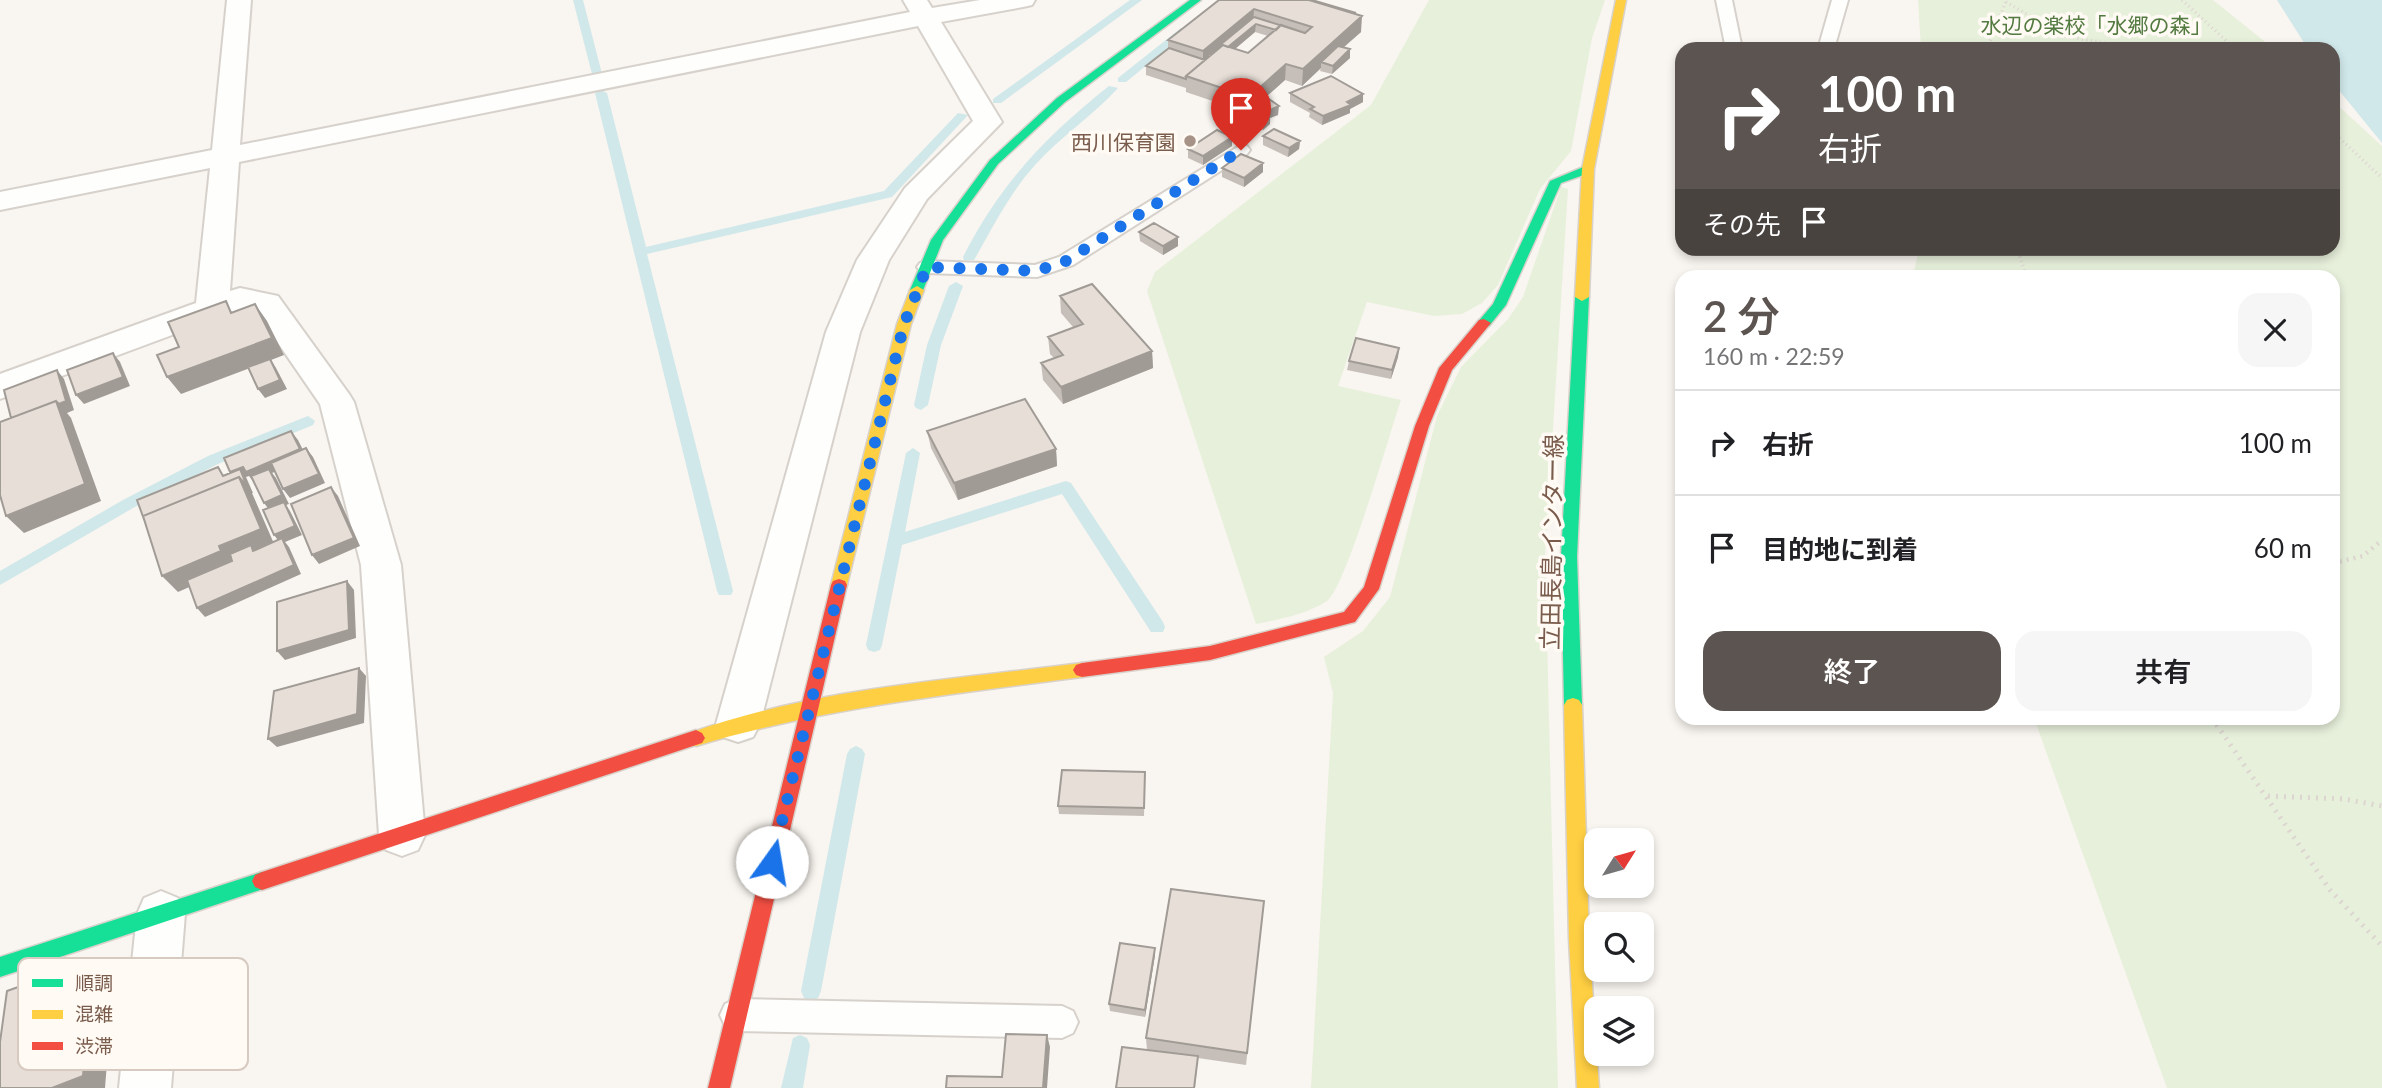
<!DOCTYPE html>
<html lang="ja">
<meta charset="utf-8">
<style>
:root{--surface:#fff;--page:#f6f6f6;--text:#202124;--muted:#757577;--line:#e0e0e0;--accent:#5c5450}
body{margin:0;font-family:Lato,"Noto Sans JP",sans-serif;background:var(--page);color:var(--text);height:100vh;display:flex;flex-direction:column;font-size:26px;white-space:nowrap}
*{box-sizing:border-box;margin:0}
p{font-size:23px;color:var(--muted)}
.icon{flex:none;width:38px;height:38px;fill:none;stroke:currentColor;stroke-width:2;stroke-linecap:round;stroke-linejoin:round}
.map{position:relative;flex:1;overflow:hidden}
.details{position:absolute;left:1675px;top:270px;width:665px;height:455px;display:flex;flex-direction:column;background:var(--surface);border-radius:21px;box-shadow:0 4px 10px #0003}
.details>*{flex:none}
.guide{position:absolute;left:1675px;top:42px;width:665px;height:214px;border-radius:21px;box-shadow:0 4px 10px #0003;background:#5c5450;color:#fff;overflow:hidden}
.needle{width:46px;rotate:53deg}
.fabs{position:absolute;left:1584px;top:828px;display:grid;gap:14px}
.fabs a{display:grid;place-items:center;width:70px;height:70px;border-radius:14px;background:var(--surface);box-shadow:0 4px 10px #0003;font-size:35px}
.pin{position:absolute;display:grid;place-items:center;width:60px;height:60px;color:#fff;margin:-72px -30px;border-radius:50% 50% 50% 0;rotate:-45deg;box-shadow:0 0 7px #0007}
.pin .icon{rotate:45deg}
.me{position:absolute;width:77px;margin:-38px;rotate:13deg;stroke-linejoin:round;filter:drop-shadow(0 0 5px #0008)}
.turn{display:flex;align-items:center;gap:24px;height:147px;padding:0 28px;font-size:32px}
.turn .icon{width:91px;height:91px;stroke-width:2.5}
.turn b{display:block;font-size:49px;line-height:60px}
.then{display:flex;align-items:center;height:66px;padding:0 28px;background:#0003;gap:14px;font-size:26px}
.round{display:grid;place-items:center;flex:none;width:74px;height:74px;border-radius:21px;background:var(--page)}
.head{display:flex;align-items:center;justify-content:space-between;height:119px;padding:0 28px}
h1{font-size:42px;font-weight:600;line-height:52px;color:var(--accent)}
.primary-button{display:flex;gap:14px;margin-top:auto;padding:14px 28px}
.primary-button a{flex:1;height:80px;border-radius:21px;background:var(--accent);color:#fff;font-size:28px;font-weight:600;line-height:80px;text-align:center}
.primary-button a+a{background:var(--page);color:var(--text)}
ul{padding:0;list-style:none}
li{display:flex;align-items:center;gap:21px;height:105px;padding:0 28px;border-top:2px solid var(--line)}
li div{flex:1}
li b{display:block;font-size:26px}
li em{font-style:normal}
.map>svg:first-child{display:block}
</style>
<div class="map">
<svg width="2382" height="1088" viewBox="0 0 2382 1088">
<rect width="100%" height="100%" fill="#f9f5f0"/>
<path fill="#e7f0db" d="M1429,0H1605L1592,38L1571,151L1540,189L1498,285L1482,303L1462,314L1434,316L1367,302L1338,386L1401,400C1390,432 1346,587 1327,601C1305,615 1280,619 1256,624L1147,291L1155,272L1371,105Z
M1918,0H2213L2274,49H1921Z
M2333,101L2382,146V1088H2167L2034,718H2333V276H1913L1919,249L2333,248Z
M1561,187L1568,189L1545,556L1558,1088H1311L1333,693L1324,657L1363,631L1390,597L1437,416L1461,367L1508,319L1523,297Z"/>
<path fill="#d0e8ea" d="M2277,0H2382V143L2333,83V49H2308Z"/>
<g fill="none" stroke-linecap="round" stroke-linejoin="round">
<path fill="#d0e8ea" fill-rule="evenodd" d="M573,0H583L602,74L601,76L592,74Z
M1130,0H1142L1001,103H993V99Z
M1181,28L1190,30L1126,82H1118V78Z
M1109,86L1118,88C1094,115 1061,136 1035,165C1009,194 993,227 974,260H964L963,257C1000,184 1045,137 1109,86Z
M601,90L607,93L646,247L884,191L958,113L968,115L892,197L647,254L733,591L731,595H719L717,591L595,93Z
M956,282L963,286L941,345L928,405L921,410L916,408L914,405L927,345L949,286Z
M308,416L315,421L313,425L218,464L133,508L0,585V571L123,500L208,456Z
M913,448L920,453L905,532L1066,481L1071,483L1163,622L1165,627L1163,632H1151L1062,494L902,545L882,645L880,650L874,652L868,650L866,645L906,453Z
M856,746L862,749L865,754L821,991L818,998L811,1001L804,998L801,991L847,754L850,749Z
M800,1035L807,1038L810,1045L803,1088H781L793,1038Z"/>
<defs>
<path id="lane" d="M1716,0H1732L1742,49H1726Z
M1832,0H1848L1834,49H1818Z
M1241,145L1247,146L1250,150L1247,154L1073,265L1037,277L927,273L920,271L917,267L920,263L927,261L1035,265L1059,257Z
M736,999L1062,1006L1073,1011L1078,1022L1073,1033L1062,1038L736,1031L725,1026L720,1015L725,1004Z"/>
<path id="street" d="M227,0H251L240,145L910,12L903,0H927L932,8L980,0H1035L1032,5L1023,7L941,22L1002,122L927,199L889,260L860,332L760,724L753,737L738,742L723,737L716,724L826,332L857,260L905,188L973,121L918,26L239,162L230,291L240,288L278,296L349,394L354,402L401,565L425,835L418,850L402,856L386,850L379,835L361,565L320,404L256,311L242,309L0,399V374L196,303L210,168L0,210V192L212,150Z
M161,891L178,898L185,914L171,1088H119L137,914L144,898Z"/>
<path id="fast" d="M1190,0H1201L1065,102L998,164L943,240L922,293H912L910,290L931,240L990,160L1057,98Z
M1588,165L1592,166V172L1561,183L1506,305L1489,326H1479L1477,323L1493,304L1550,181Z
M1582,293L1589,297L1577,557L1582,705L1579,710L1573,712L1567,710L1564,705L1561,557L1575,297Z
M262,872L269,875L272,881L269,887L0,977V957Z"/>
<path id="slow" d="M1616,0H1626L1594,169L1589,297L1582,301L1575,297L1582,169Z
M917,286L924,290L911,324L847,585L845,589H833L831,585L897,324L910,290Z
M1082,663L1088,665L1091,670L1088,675L1082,677C952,694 822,708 696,746L690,743L687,738L690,733C815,688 951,680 1082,663Z
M1573,698L1579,700L1582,705L1589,939L1599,1088H1577L1569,939L1564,705L1567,700Z"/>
<path id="jam" d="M1484,319L1491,323L1452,370L1429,426L1379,589L1355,622L1210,660L1082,677L1076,675L1073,670L1076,665L1082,663L1210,646L1344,612L1364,587L1415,426L1439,368L1479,320Z
M839,579L845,581L847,585L730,1088H708L831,585L833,581Z
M696,730L702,733L705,738L702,743L262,890L255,887L252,881L255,875L262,872Z"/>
</defs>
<use href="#lane" stroke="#d7d1cb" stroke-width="4"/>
<use href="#street" stroke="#d7d1cb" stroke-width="4"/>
<use href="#fast" stroke="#d9d2cb" stroke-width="3"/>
<use href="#slow" stroke="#d9d2cb" stroke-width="3"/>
<use href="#jam" stroke="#d9d2cb" stroke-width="3"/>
<path stroke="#dcd5d0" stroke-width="3.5" stroke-dasharray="1 3.5" stroke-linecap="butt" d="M2182,0L2235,49
M2006,2L2064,36L2139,49
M1987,49L2006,1
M2333,132L2382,178
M2017,248L2026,276"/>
<path stroke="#dcd5d0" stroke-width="4.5" stroke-dasharray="2 5" stroke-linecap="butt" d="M2333,563L2363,556L2382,540"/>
<path stroke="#dcd5d0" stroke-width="5" stroke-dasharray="2 6" stroke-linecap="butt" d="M2212,718L2330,890L2382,946
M2268,796L2344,799L2382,806"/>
<use href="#lane" fill="#fefefd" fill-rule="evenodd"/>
<use href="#street" fill="#fefefd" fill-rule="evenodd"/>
<use href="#fast" fill="#16e098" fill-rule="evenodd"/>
<use href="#slow" fill="#ffcf43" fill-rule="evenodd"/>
<use href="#jam" fill="#f24e42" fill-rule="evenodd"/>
</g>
<path fill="#c6bfb9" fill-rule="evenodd" d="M1219,0L1361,32L1343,47L1350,58L1332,74L1320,71L1321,68L1302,86L1285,80L1260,102L1278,115L1270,118V124L1263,130L1251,126V117L1258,112V104L1248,113L1186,92V88L1146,75V66L1168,48V40ZM1255,32L1268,36L1248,53L1235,49Z
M1290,93L1363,102L1350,109V113L1322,125L1309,117L1310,113L1290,102Z
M1263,136L1300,141L1299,149L1288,157L1263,145Z
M1232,146L1203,165L1188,158V149Z
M1263,163V172L1244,187L1222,177V168Z
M1139,232L1178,246L1163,255L1140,241Z
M1060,296L1152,351L1153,368L1063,404L1043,380L1041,363L1054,358L1050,354L1048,337L1073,327L1061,313Z
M1399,348L1398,357L1391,379L1347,370L1349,361Z
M927,431L1056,449L1057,466L958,500L931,448Z
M1145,780L1144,816L1059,814L1058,806Z
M1264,901L1246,1065L1198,1058L1195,1088H1116L1147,1050L1146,1038Z
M1155,948V955L1145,1017L1110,1011L1109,1004Z"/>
<path fill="#a19b96" d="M1254,9L1253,25L1209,54V62L1203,65V51Z
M1362,16L1361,32L1326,63L1321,62V68L1302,86L1303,69Z
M1256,24L1255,32L1216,65V57Z
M1350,49V58L1332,74L1333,66Z
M1286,64L1285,80L1248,113L1249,97Z
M1363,94V102L1350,109V113L1322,125L1323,116Z
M1279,106L1278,115L1270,118V124L1263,130L1264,121L1268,118V111Z
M1232,137V146L1203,165V156Z
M1300,141L1299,149L1288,157L1289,148Z
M1263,163V172L1244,187V178Z
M1178,237V246L1163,255V246Z
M255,304L267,321L284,355L271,360L276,368L287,389L265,398L258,389L271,360L181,394L167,377Z
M1399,348L1398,357L1391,379L1392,370Z
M1152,351L1153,368L1063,404L1061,387Z
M113,353L120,362L130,386L84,404L76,395Z
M57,370L64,379L74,410L67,413L71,418L101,501L24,533L6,516L56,401Z
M291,431L298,440L307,458L272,473L276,478L289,504L286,505L290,511L302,535L285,542L289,547L301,574L205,617L197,608L281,544L274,535L271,512L264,503L253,481L249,476L246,477L253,493H252L275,546L235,567L178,592L162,576L219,546L237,481L230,472Z
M306,448L313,457L325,483L290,498L283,489Z
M1056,449L1057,466L958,500L954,483Z
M331,487L338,496L360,546L319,564L312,555Z
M347,581L354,590L356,638L285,660L277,651Z
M359,668L366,676L364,723L277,747L268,739Z
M1155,948V955L1145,1017V1010Z
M93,960L114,974L105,1088H52Z
M1047,1035L1050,1047L1047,1088H1043Z"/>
<path fill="#e6ded7" stroke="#a19b96" stroke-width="2" d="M1219,0H1309L1362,16L1303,69L1286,64L1249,97L1186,76L1223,45L1248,53L1281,25L1305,33L1312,27L1254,9L1203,51L1168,40Z
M1309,0H1312L1356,13H1355Z
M1254,17L1305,33L1281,25L1276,30L1256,24L1228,47L1223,45L1211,55L1209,54Z
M1338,46L1350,49L1333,66L1321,62Z
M1169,48L1205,60L1186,76V79L1146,66Z
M1331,76L1363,94L1347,102L1351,105L1323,116L1310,109L1314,107L1290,93Z
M1269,99L1279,106L1268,111L1258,103Z
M1258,111L1270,115L1264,121L1251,117Z
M1274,129L1300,141L1289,148L1263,136Z
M1217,130L1232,137L1203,156L1188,149Z
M1241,154L1263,163L1244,178L1222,168Z
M1154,223L1178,237L1163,246L1139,232Z
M1092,284L1152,351L1061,387L1041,363L1063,355L1048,337L1083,324L1060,296Z
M226,301L231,313L255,304L272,338L167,377L157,355L179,347L168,322Z
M1356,338L1399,348L1392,370L1349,361Z
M113,353L123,377L76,395L67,370Z
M270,359L280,380L258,389L248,367Z
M57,370L66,401L59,404L56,401L11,418L4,390Z
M1025,399L1056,449L954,483L927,431Z
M56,401L85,484L6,516L0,495V422Z
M291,431L300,449L246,472L243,467L230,472L224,458Z
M306,448L319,474L283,489L271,463Z
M218,467L223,476L240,469L246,484H245L239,477L143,516L146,525L137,500Z
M269,469L282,495L264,503L251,476Z
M239,477L261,529L219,546L221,551L162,576L143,516Z
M331,487L354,538L312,555L291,504Z
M284,502L295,526L274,535L263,510Z
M282,538L294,565L197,608L187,580L232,561L230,554L251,545L253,551Z
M347,581L349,630L277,651V602Z
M359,668L357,714L268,739L274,691Z
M1062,770L1145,772L1144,808L1058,806Z
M1171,889L1264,901L1247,1053L1146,1038Z
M1120,943L1155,948L1145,1010L1109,1004Z
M93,960L83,1076L52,1088H0V1042L7,991Z
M1006,1034L1047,1035L1043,1088H946L947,1076L1002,1077Z
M1122,1047L1198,1056L1194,1088H1116Z"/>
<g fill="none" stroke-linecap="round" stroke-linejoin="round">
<path stroke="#1a73e8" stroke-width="12" stroke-dasharray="0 21.6" d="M772,862L904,324L927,267L1037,271L1066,261L1241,150"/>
</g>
<circle fill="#a69286" stroke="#fffaf3" stroke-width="2.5" cx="1190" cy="141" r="7"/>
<g text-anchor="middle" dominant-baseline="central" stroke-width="7" stroke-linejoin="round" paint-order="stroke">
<g font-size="21" fill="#537a41" stroke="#fffaf3">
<text x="2096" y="24">水辺の楽校「水郷の森」</text>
</g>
<g font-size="21" fill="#7a5c4d" stroke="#fffaf3" text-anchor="end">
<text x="1176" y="141">西川保育園</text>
</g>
<g font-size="24" fill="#7a5c4d" stroke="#fffaf3">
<text transform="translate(1551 542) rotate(-89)">立田長島インター線</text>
</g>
</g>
<rect x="18" y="958" width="230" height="112" rx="10" fill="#fffaf3" stroke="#d7cbc1" stroke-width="2"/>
<rect x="32" y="979" width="31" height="8" fill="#16e098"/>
<rect x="32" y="1010" width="31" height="9" fill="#ffcf43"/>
<rect x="32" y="1042" width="31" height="8" fill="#f24e42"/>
<g font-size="19" fill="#7a5c4d">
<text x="75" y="990">順調</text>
<text x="75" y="1021">混雑</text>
<text x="75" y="1053">渋滞</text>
</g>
</svg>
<div class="fabs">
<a><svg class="needle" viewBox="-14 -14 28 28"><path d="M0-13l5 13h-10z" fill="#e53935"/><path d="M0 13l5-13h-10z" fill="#757577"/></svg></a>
<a><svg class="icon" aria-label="search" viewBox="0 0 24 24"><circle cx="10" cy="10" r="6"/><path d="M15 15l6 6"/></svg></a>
<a><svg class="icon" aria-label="layers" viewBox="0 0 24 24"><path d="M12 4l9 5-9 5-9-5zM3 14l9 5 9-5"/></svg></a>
</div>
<div class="pin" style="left:1241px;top:150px;background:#d93025"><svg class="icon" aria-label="arrive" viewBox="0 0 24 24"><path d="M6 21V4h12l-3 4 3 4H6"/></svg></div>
<svg class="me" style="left:772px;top:862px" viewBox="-20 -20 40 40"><circle r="19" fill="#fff"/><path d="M0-13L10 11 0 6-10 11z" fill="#1a73e8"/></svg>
<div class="guide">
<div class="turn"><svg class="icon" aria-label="right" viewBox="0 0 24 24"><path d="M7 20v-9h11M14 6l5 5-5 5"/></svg><div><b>100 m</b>右折</div></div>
<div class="then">その先<svg class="icon" aria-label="arrive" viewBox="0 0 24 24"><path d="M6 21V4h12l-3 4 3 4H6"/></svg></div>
</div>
<section class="details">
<div class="head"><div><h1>2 分</h1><p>160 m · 22:59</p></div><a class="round"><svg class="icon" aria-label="close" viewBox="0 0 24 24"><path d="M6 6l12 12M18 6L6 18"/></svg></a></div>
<ul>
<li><svg class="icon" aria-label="right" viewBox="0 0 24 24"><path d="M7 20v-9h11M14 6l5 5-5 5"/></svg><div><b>右折</b></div><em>100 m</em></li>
<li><svg class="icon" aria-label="arrive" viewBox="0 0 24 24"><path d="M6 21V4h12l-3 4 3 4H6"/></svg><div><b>目的地に到着</b></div><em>60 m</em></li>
</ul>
<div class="primary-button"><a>終了</a><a>共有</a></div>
</section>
</div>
